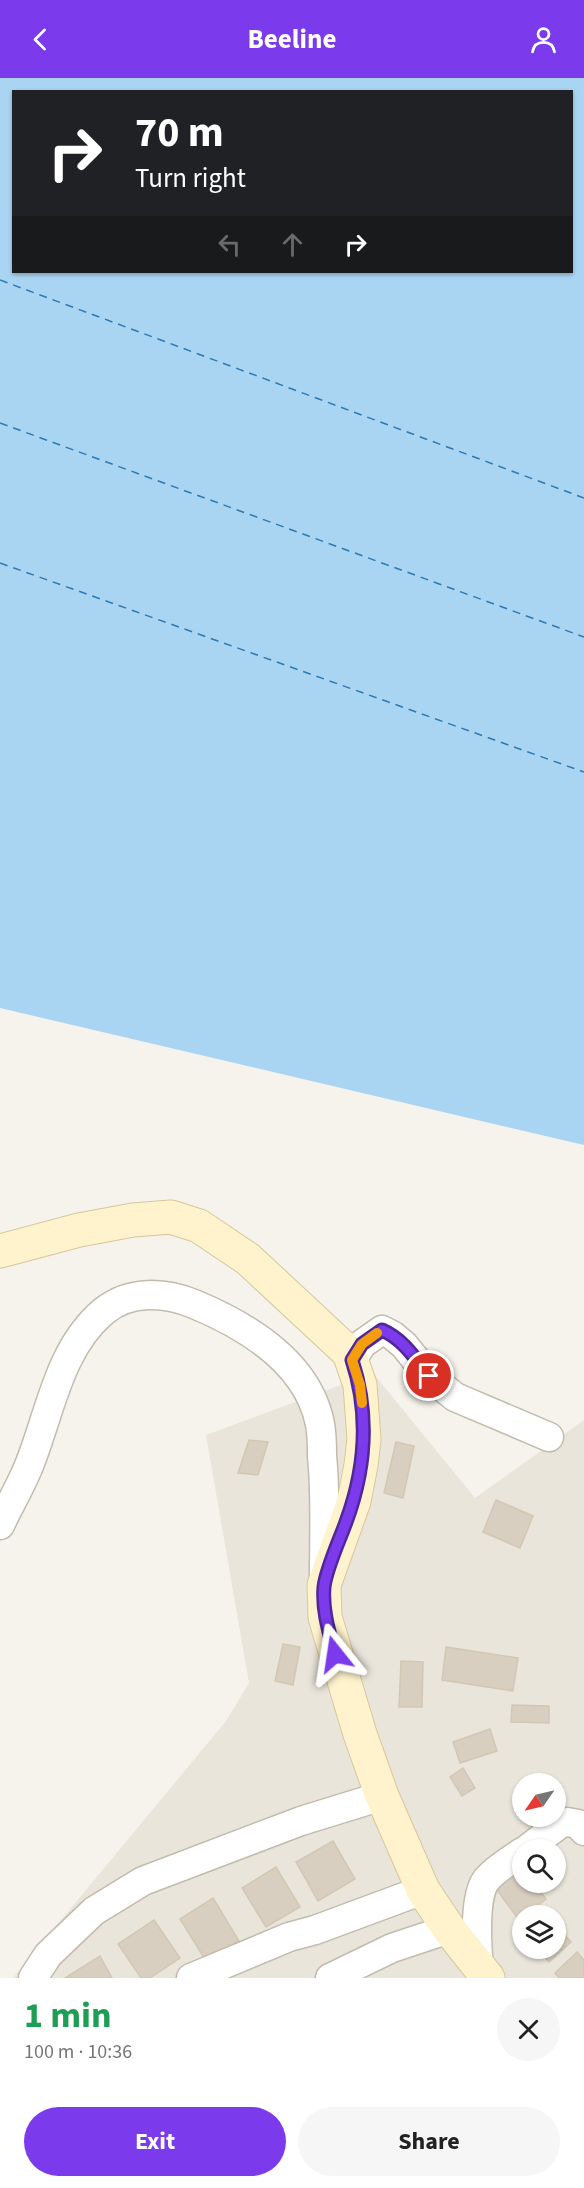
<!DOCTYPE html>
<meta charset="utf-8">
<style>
:root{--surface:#fff;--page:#f6f6f6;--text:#222;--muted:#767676;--accent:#7c3aed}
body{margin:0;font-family:"Source Sans 3",sans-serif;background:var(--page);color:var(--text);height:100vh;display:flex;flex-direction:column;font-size:22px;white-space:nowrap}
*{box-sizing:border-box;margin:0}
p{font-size:20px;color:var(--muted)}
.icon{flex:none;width:33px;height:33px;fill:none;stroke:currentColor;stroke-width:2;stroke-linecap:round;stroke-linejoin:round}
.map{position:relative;height:1900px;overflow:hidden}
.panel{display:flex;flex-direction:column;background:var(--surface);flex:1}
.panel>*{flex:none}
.banner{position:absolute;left:12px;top:12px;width:561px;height:183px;border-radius:0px;box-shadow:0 2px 4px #0004;background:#202124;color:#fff;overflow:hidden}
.needle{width:39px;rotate:236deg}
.fabs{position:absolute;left:512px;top:1695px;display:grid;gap:12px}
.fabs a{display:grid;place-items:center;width:54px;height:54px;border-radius:50%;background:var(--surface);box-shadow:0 2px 4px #0004;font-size:30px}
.pin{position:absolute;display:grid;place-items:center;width:51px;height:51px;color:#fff;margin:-26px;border:3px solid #fff;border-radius:50%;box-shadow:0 2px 6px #0007}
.me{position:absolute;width:66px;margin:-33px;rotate:345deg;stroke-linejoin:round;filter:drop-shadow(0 0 4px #0008)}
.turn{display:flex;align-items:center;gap:21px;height:126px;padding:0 24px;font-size:27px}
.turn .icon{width:78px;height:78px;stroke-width:2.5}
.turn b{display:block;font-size:42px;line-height:51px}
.lanes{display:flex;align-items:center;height:57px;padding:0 24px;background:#0003;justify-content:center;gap:30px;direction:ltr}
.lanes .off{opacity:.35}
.round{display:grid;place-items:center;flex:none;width:63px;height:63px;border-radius:32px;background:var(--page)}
.head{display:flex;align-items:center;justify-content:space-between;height:102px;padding:0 24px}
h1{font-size:36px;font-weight:700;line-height:45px;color:#1e9e55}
.button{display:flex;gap:12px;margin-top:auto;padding:12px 24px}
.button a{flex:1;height:69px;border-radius:36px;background:var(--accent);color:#fff;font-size:24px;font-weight:700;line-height:69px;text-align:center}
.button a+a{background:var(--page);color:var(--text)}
header{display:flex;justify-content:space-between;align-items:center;height:78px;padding:0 24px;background:var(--accent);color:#fff;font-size:27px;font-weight:700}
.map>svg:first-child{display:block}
</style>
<header><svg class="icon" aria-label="back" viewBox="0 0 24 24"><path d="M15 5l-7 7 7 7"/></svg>Beeline<svg class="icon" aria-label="person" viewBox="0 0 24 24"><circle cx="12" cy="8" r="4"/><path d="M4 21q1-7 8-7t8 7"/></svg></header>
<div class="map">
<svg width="584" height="1900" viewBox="0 0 584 1900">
<rect width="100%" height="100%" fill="#f6f3ec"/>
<path fill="#eae5da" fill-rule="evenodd" d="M373,1295L475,1420L584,1342V1900H13L226,1643L249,1605L206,1357ZM522,1706H555V1738H522ZM522,1772H555V1804H522ZM522,1838H555V1870H522Z"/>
<path fill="#a9d4f2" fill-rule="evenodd" d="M0,0H584V1067L0,930ZM14,14H572V194H14Z"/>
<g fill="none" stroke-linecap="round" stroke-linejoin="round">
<path stroke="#2e7ab2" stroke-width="1.5" stroke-dasharray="8 6" stroke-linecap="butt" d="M0,202L584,420
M0,345L584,559
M0,485L584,694"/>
</g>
<path fill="#d8cfc1" stroke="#d3c7b4" stroke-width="1.5" d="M249,1362L268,1364L258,1397L238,1395Z
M396,1364L414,1368L403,1420L384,1415Z
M496,1422L533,1438L520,1470L483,1454Z
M283,1566L300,1569L293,1607L275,1603Z
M446,1569L518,1580L513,1613L442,1602Z
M401,1583L423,1584L422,1629H399Z
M512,1627L549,1628V1645L511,1644Z
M490,1651L497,1673L460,1685L453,1664Z
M463,1690L475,1710L462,1718L450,1699Z
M333,1763L355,1801L318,1823L296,1784Z
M276,1789L300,1829L266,1849L242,1810Z
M522,1790V1804H533L546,1821L519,1842L494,1808Z
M213,1820L239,1863L206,1883L180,1841Z
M154,1842L180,1880L150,1900H141L118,1866Z
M555,1846L571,1864L549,1884L537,1870H555Z
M577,1874L584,1882V1900H559L555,1895Z
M100,1878L112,1900H65Z"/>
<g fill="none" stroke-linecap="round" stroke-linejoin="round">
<defs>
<path id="street" d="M352,1282L362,1266L382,1252L392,1257L404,1267L429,1298L455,1319L549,1359
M0,1447C9,1428 20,1409 28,1390C50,1337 58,1271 104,1233C130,1212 165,1214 194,1226C247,1248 308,1285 320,1346C322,1357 322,1368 322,1378C326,1417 324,1457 324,1496
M526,1772L561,1745L567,1744L578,1746L584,1753
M479,1888C477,1868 473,1815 488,1800C497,1790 511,1782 522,1774
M33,1900L48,1877L94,1833L143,1803L301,1743L382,1718
M191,1900L289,1859L315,1852L423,1812
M330,1900L392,1870L449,1851"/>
<path id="secondary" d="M0,1173L79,1152L133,1142L171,1139L199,1148L248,1181L349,1275L360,1307L364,1361L361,1387L354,1423L324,1507L325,1539L360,1656L382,1718L423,1812L449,1851L488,1900"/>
</defs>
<use href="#street" stroke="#c2bbae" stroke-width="31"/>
<use href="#secondary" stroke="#d6c79b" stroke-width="35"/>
<use href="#street" stroke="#fff" stroke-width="28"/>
<use href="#secondary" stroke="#fff3cd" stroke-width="33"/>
</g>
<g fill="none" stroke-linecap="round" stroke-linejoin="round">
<defs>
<path id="route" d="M335,1576C329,1554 322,1532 324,1509C326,1491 340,1461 346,1444C366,1390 370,1337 352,1282L362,1266L382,1252C403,1261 415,1280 429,1298"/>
</defs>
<use href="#route" stroke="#51269a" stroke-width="15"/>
<use href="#route" stroke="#7c3aed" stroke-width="10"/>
<path stroke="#f59e0b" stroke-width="10" d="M362,1325L360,1307L352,1282L362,1266L377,1255"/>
</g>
</svg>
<div class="fabs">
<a><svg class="needle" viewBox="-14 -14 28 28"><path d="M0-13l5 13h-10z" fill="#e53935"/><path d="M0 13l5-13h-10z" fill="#767676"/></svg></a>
<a><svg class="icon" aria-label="search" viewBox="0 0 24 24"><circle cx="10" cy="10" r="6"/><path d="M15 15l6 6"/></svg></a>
<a><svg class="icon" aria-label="layers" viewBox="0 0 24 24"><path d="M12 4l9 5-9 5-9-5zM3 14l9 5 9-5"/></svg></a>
</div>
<div class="pin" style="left:429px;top:1298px;background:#d93025"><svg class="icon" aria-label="arrive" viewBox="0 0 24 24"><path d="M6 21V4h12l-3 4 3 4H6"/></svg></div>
<svg class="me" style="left:335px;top:1576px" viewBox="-20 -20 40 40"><path d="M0-17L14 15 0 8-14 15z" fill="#7c3aed" stroke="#fff" stroke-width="4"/></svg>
<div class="banner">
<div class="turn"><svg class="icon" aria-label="right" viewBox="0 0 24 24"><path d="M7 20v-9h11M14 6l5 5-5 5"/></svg><div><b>70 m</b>Turn right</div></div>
<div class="lanes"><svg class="icon off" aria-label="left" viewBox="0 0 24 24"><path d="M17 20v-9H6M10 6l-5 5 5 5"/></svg><svg class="icon off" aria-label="ahead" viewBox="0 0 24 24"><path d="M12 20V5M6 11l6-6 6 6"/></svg><svg class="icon" aria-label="right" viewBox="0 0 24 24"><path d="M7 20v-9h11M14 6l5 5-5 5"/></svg></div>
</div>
</div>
<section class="panel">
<div class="head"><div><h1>1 min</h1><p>100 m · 10:36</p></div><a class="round"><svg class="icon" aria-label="close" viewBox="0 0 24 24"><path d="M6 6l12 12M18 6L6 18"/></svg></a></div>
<div class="button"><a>Exit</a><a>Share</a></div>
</section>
